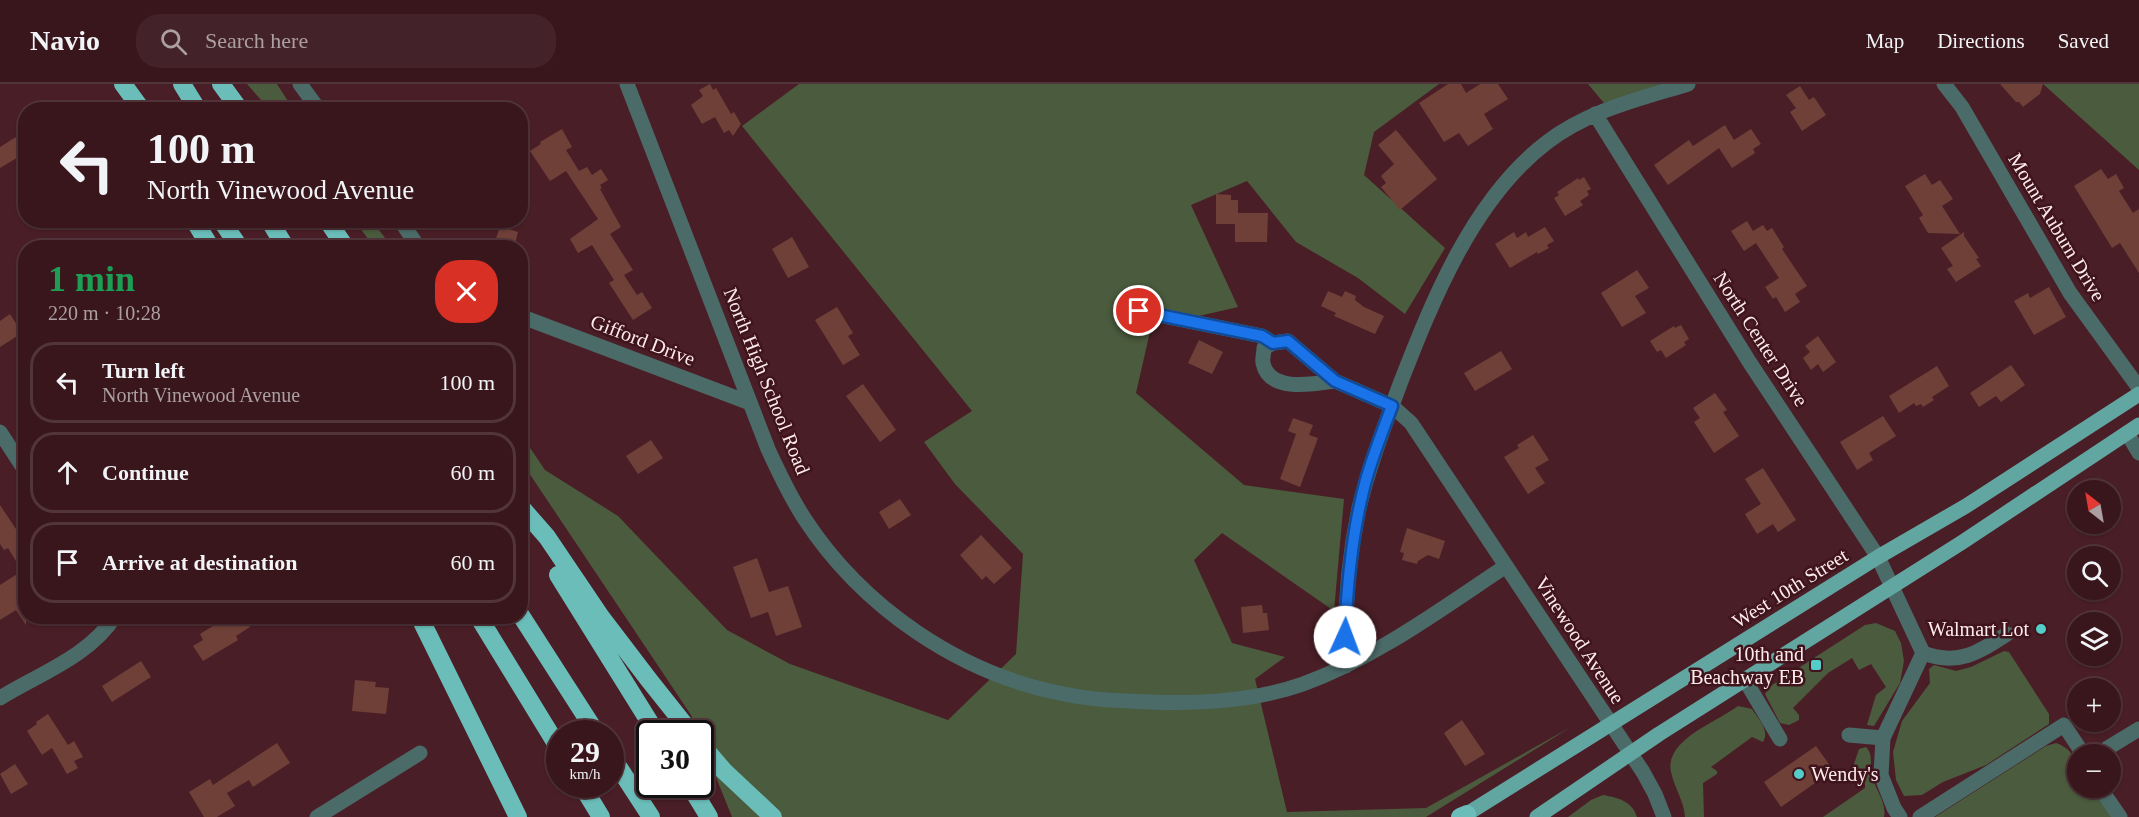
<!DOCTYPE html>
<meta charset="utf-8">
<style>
:root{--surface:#38161c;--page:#432329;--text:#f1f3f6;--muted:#ab9fa3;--line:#52353b}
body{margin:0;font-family:Georgia,serif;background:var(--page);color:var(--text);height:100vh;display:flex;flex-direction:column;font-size:22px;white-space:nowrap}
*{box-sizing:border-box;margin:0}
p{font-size:20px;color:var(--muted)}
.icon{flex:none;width:33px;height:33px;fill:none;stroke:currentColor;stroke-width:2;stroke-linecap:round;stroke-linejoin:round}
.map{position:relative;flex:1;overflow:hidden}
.side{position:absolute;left:18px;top:156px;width:510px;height:384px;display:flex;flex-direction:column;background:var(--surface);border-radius:24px;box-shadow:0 2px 4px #0004,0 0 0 2px var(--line)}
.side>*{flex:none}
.top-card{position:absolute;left:18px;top:18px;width:510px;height:126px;border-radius:24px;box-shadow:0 2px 4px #0004,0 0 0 2px var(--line);background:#38161c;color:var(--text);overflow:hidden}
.needle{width:39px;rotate:329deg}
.buttons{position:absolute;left:2067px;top:396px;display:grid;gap:12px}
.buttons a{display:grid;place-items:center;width:54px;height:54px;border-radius:50%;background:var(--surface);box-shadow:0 2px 4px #0004,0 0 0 2px var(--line);font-size:30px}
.speed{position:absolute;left:546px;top:636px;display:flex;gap:12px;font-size:30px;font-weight:700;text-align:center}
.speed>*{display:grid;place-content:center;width:78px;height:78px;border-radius:50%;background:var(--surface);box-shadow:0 2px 4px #0004,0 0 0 2px var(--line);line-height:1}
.speed small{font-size:15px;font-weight:400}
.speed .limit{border:3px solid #111;border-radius:9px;background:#fff;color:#111}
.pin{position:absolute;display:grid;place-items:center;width:51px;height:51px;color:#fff;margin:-26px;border:3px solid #fff;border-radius:50%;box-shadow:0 2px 6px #0007}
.me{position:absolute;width:66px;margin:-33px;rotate:2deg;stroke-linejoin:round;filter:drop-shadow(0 0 4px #0008)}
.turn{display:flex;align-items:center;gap:21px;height:126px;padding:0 30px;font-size:27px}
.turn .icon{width:78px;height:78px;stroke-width:2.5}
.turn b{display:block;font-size:42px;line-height:51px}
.round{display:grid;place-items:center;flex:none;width:63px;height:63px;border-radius:24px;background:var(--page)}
.overview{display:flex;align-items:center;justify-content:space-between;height:102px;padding:0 30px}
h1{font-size:36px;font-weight:700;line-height:45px;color:#1e9e55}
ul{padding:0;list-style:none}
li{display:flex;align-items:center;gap:18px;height:81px;margin:0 12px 9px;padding:0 18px;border:3px solid var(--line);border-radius:24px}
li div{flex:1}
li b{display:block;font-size:22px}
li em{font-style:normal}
header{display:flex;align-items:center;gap:36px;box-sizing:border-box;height:84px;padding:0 30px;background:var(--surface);border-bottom:2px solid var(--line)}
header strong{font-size:28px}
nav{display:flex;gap:33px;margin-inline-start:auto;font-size:21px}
.search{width:420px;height:54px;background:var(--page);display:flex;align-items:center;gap:15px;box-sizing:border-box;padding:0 21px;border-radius:24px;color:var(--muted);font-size:22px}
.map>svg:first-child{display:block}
</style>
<header>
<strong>Navio</strong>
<div class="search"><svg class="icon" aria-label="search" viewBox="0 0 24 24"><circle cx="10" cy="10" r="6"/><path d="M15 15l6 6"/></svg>Search here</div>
<nav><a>Map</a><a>Directions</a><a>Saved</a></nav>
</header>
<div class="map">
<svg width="2139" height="733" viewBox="0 0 2139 733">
<rect width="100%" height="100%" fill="#4a1e26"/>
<path fill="#4b5b3d" d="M247,0H277L293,25H269Z
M799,0H1439L1374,48L1364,91L1445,164L1405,230L1358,194L1296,158L1247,97L1191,121L1238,223L1199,232L1154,230L1136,309L1244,401L1344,415L1334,527L1222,449L1194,476L1232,559L1285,573L1255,595L1287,728L1426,724L1571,643L1426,733H732L691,631L521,377L520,349L545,386L618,432L727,546L790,580L948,636L1016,570L1023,470L955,400L924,358L972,327L742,42Z
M1588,0H1684L1604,19Z
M2043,0H2139V86Z
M355,137H372L392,163H374Z
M1876,539L1895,547L1901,559L1904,577L1900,599L1874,642L1867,641L1876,611L1886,603L1871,580L1859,586L1852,574L1828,589L1793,624L1799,631V636L1789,641L1780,639L1765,610L1769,603L1865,541Z
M2004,567L2009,568L2049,630V640L1986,681L1943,698L1922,711L1904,712L1896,696L1893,668L1902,637L1930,599L1929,585L1934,581L1956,587L1971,583Z
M1738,622L1752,625C1759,636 1770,646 1763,658L1752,653L1711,683L1717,687V690L1703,699L1704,733H1685C1684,717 1674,703 1671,688C1664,656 1717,638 1738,622Z
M2056,659C2078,667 2077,683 2078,704H2093L2113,733H1935L2046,662Z
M1866,663C1874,671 1869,682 1872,691C1875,706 1887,718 1884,733H1823L1865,704V700L1850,692L1859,665Z
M1603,711C1619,714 1632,717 1637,733H1568L1591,716Z"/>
<path fill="#6f4038" d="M710,0L713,6L716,4L731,30L734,28L741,40L733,52L729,46L724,49L715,33L702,40L691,21L703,12L699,6Z
M1448,0H1461L1466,9L1480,0H1498L1508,15L1484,30L1493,45L1468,62L1459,49L1444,58L1419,19Z
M2000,0H2043L2040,10L2023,23L2019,18H2016Z
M1800,2L1809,16L1814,13L1826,31L1802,47L1790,28L1796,24L1786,11Z
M1725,41L1734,56L1751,45L1761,60L1753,65L1755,69L1732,84L1719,64L1668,101L1654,81L1689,56L1693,62Z
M562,45L572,63L566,66L579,87L587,83L592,91L601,85L608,96L600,101L602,104L600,105L621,143L610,150L633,186L624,191L637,211L642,208L652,224L633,236L609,199L614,196L592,161L578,169L570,155L598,135L566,87L550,97L530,67L541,60L540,58Z
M1396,46L1437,95L1400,126L1381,103L1386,99L1381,92L1394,80L1378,61Z
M16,53L25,69L0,84V63Z
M2101,85L2108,95L2116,90L2124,104L2119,107L2133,129L2139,125V189L2120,159L2112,164L2074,102Z
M1925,90L1932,101L1940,96L1953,115L1942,122L1960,150L1928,149L1919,134L1923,131L1905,102Z
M1584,93L1591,105L1587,107L1589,111L1580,117L1583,121L1565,132L1554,114L1559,111L1557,108L1578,94L1579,96Z
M1216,110L1231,111V116H1238V129H1268L1267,158H1235V140H1216Z
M1747,137L1753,147L1763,141L1767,147L1772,144L1784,163L1782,165L1807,202L1795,210L1800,218L1785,228L1776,213L1773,215L1765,203L1779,194L1756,159L1744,167L1731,147Z
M500,142L518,148L514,164H493Z
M1545,143L1554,157L1547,161L1549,164L1538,170L1537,168L1510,184L1495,160L1514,148L1517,154L1526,148L1528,153Z
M1964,148V152L1979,174L1976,175L1981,182L1956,198L1947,185L1953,182L1941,164Z
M792,153L809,183L788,194L772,165Z
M1637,186L1649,204L1635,212L1646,229L1622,243L1601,209Z
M2049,203L2066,233L2034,251L2014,217L2028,209L2030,214Z
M1328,207L1342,213L1345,207L1356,212L1355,216L1364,223L1384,232L1375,250L1334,232L1336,229L1321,222Z
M837,223L853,249L848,252L860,271L843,281L815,236Z
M10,230L22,249L0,263V237Z
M1681,241L1689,255L1684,258L1686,261L1666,274L1661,266L1657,268L1650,257L1674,242L1675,244Z
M1818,252L1836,278L1823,288L1818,280L1811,286L1803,274L1810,268L1805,262Z
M1199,256L1223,268L1212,290L1188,279Z
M1501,267L1512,285L1475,307L1464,289Z
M2011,281L2025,301L2001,318L1996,312L1979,323L1970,309Z
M1937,282L1949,302L1932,313L1934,316L1923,323L1921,320L1916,322L1914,319L1899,329L1889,312Z
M863,300L896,346L880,358L846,312Z
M1715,309L1727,326L1723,328L1739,352L1714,369L1694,338L1700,334L1693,324Z
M1883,332L1896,352L1869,369L1873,376L1857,386L1840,358Z
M1293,334L1313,341L1309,351L1318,354L1300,403L1280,395L1296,350L1288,347Z
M1533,351L1549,376L1535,384L1545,399L1528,410L1504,373L1519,364L1517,361Z
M651,356L663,374L638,390L626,372Z
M1763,384L1796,436L1778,448L1773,440L1757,450L1745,430L1761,420L1745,395Z
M900,415L911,431L889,445L879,428Z
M0,421L26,460V541L16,526L0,536V501L22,487L8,464L4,466L0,460Z
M1407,444L1445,457L1439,475L1428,471L1418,477L1417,480L1402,476L1404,469L1400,468Z
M981,451L1012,484L994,500L986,492L982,496L960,471Z
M757,474L769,508L788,502L802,543L776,552L768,528L751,534L733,483Z
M1262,521L1263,529H1267L1269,546L1243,549L1241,523Z
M229,532H243L250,543L236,552L238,556L203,577L193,562L203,556L200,550Z
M141,577L151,593L112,618L102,602Z
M355,596L376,598L375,603L389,604L386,630L352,627Z
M48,630L68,661L74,657L83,673L74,677L78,684L67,690L52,664L42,671L27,647L37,640L36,638Z
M1462,636L1485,670L1465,682L1444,649Z
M277,659L290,679L253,703L249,696L227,709L235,722L217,733H204L189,708L210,695L213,701Z
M1816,662L1831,683L1813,696L1815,699L1781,723L1764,698Z
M15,680L28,700L11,710L0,690Z"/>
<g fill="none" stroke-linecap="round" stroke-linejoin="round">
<path stroke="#4b6b69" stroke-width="15" d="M300,0L319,26
M627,0L768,365C779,389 790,412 804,434C862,523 959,590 1064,610C1093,616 1121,617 1150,618C1200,620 1255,617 1303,600C1377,573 1441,525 1506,482
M1944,0L1962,23L2070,209L2139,304
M1595,30L1750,279L1878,473L1923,569L1883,654L1881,691L1894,724L1900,733
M400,136L419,164
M1139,227L1262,252L1273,259
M520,232L750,319
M1335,297C1314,300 1269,309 1263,279C1262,275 1264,269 1264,264L1273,259L1288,257L1335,297L1392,322L1411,339L1643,688L1655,710L1664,733
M0,348L26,388
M2127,349L2139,369
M1923,569C1958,582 1978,569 2007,550
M1346,582C1344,529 1348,476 1359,424C1369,382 1385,341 1400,300C1433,215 1473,115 1546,59C1587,27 1639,15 1688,0
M1745,596L1780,655
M0,614C39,590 90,572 115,532
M1849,651L1883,654
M2098,670L2139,645
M2100,704L2120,733
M317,733L420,669
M1920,733L2064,641L2083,670"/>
<path stroke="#62a6a2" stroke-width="15" d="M1462,733L1878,473L1966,422L2139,310
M1537,733L1659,650L1961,459L2139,341"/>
<path stroke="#6abdb9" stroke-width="18" d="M123,0L142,26
M182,0L198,26
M221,0L240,26
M194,136L211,164
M221,136L240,164
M269,136L286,164
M327,136L346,164
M520,422L547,453L601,533L649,596L692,650
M558,491L657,650
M520,530L597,650
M419,532L518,733
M478,532L560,666
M700,659L724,687L773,733
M610,670L651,733
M581,700L601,733
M689,700L709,733
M1460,733L1467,730"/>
</g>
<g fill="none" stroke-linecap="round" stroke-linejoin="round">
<defs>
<path id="route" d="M1139,227L1262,252L1273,259L1288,257L1335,297L1392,322C1383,346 1373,371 1366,396C1352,447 1347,500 1345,553"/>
</defs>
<use href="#route" stroke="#114b97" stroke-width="15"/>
<use href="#route" stroke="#1a73e8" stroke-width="10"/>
</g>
<g fill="#54cdc8" stroke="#3f141c" stroke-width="2">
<circle cx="2041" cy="545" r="6"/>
<rect x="1810" y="575" width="12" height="12" rx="3"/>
<circle cx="1799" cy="690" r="6"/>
</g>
<g text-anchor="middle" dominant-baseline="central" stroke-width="5" stroke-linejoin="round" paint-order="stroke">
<g font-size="20" fill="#fdebec" stroke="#3f141c">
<text transform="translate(2057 143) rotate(59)">Mount Auburn Drive</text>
<text transform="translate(1761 255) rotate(57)">North Center Drive</text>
<text transform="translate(643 256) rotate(21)">Gifford Drive</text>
<text transform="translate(767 297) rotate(68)">North High School Road</text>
<text transform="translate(1790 504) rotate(-32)">West 10th Street</text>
<text transform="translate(1580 556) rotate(57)">Vinewood Avenue</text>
</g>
<g font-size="20" fill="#fdebec" stroke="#3f141c" text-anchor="end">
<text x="2029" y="545">Walmart Lot</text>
<text x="1804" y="570">10th and<tspan x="1804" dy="23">Beachway EB</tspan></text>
<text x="1811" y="690" text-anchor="start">Wendy's</text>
</g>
</g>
</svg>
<div class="buttons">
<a><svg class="needle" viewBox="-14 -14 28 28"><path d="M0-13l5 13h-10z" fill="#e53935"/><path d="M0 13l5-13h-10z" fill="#ab9fa3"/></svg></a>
<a><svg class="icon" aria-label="search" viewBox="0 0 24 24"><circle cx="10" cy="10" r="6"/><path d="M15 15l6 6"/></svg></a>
<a><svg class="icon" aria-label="layers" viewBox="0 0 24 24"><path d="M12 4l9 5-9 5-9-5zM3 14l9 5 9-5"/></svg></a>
<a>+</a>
<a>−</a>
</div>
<div class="speed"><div>29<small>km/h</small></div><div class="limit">30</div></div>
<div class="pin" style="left:1139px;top:227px;background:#d93025"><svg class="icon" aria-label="arrive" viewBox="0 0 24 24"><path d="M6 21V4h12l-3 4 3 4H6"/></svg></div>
<svg class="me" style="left:1345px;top:553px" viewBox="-20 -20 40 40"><circle r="19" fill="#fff"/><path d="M0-13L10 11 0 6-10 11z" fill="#1a73e8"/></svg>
<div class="top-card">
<div class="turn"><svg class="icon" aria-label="left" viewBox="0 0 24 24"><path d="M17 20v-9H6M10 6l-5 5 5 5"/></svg><div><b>100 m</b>North Vinewood Avenue</div></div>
</div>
<section class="side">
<div class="overview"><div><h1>1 min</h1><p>220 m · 10:28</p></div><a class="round" style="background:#d93025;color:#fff"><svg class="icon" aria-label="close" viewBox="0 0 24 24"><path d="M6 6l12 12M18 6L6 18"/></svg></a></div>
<ul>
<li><svg class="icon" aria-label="left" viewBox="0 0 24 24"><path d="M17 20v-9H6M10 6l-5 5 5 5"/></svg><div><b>Turn left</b><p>North Vinewood Avenue</p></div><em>100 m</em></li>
<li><svg class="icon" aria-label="ahead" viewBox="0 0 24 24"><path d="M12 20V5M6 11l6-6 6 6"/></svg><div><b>Continue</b></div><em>60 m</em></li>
<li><svg class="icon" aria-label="arrive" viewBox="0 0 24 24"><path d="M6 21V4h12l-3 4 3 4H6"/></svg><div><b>Arrive at destination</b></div><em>60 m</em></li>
</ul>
</section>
</div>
